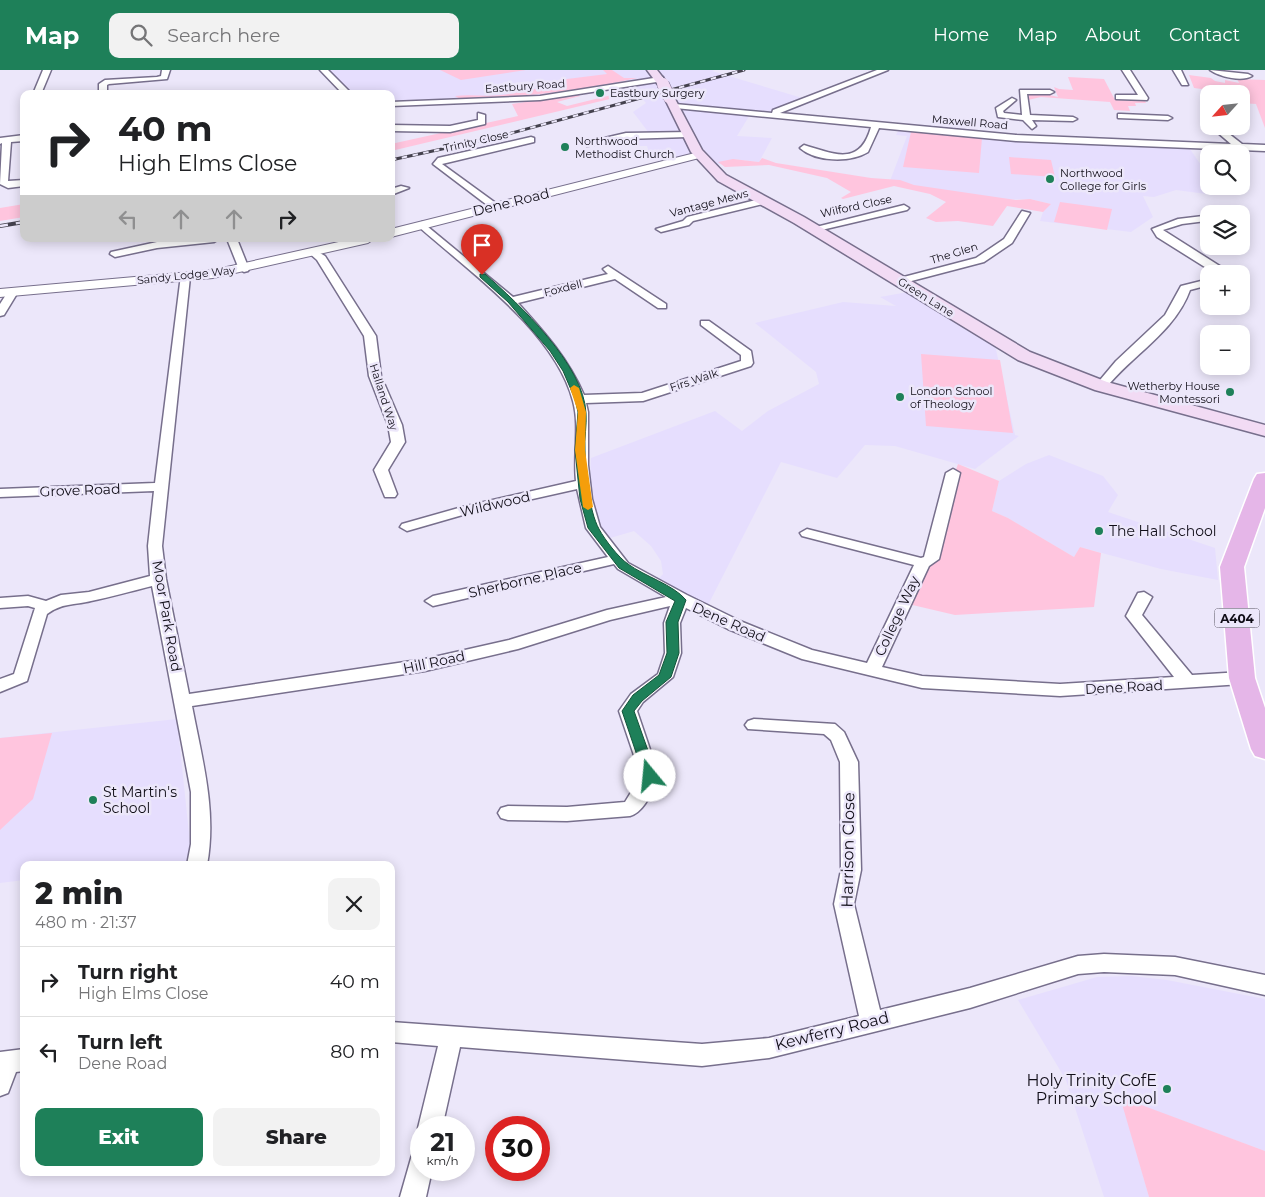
<!DOCTYPE html>
<meta charset="utf-8">
<style>
:root{--surface:#fff;--page:#f2f2f2;--text:#202124;--muted:#757577;--line:#e0e0e0;--accent:#1e8059}
body{margin:0;font-family:Montserrat,sans-serif;background:var(--page);color:var(--text);height:100vh;display:flex;flex-direction:column;font-size:19px;white-space:nowrap}
*{box-sizing:border-box;margin:0}
p{font-size:16px;color:var(--muted)}
.icon{flex:none;width:28px;height:28px;fill:none;stroke:currentColor;stroke-width:2;stroke-linecap:round;stroke-linejoin:round}
.map{position:relative;flex:1;overflow:hidden}
.side{position:absolute;left:20px;top:791px;width:375px;height:315px;display:flex;flex-direction:column;background:var(--surface);border-radius:10px;box-shadow:0 2px 12px #0003}
.side>*{flex:none}
.banner{position:absolute;left:20px;top:20px;width:375px;height:152px;border-radius:10px;box-shadow:0 2px 12px #0003;background:#fff;color:var(--text);overflow:hidden}
.needle{width:32px;rotate:243deg}
.fabs{position:absolute;left:1200px;top:15px;display:grid;gap:10px}
.fabs a{display:grid;place-items:center;width:50px;height:50px;border-radius:10px;background:var(--surface);box-shadow:0 2px 12px #0003;font-size:25px}
.speed{position:absolute;left:410px;top:1046px;display:flex;gap:10px;font-size:25px;font-weight:700;text-align:center}
.speed>*{display:grid;place-content:center;width:65px;height:65px;border-radius:50%;background:var(--surface);box-shadow:0 2px 12px #0003;line-height:1}
.speed small{font-size:12px;font-weight:400}
.speed .limit{border:8px solid #d22;background:#fff;color:#111}
.pin{position:absolute;display:grid;place-items:center;width:42px;height:42px;color:#fff;margin:-51px -21px;border-radius:50% 50% 50% 0;rotate:-45deg;box-shadow:0 0 5px #0007}
.pin .icon{rotate:45deg}
.me{position:absolute;width:55px;margin:-28px;rotate:343deg;stroke-linejoin:round;filter:drop-shadow(0 0 4px #0008)}
.turn{display:flex;align-items:center;gap:18px;height:105px;padding:0 15px;font-size:22px}
.turn .icon{width:65px;height:65px;stroke-width:2.5}
.turn b{display:block;font-size:35px;line-height:42px}
.lanes{display:flex;align-items:center;height:48px;padding:0 15px;background:#0003;justify-content:center;gap:25px;direction:ltr}
.lanes .off{opacity:.35}
.round{display:grid;place-items:center;flex:none;width:52px;height:52px;border-radius:10px;background:var(--page)}
.overview{display:flex;align-items:center;justify-content:space-between;height:85px;padding:0 15px}
h1{font-size:30px;font-weight:800;line-height:38px}
.primary-button{display:flex;gap:10px;margin-top:auto;padding:10px 15px}
.primary-button a{flex:1;height:58px;border-radius:10px;background:var(--accent);color:#fff;font-size:20px;font-weight:800;line-height:58px;text-align:center}
.primary-button a+a{background:var(--page);color:var(--text)}
ul{padding:0;list-style:none}
li{display:flex;align-items:center;gap:15px;height:70px;padding:0 15px;border-top:1px solid var(--line)}
li div{flex:1}
li b{display:block;font-size:19px}
li em{font-style:normal}
header{display:flex;align-items:center;gap:30px;box-sizing:border-box;height:70px;padding:0 25px;background:var(--accent);color:#fff}
header strong{font-size:24px}
nav{display:flex;gap:28px;margin-inline-start:auto;font-size:18px}
.search{width:350px;height:45px;background:var(--page);display:flex;align-items:center;gap:12px;box-sizing:border-box;padding:0 18px;border-radius:10px;color:var(--muted);font-size:19px}
.map>svg:first-child{display:block}
</style>
<header>
<strong>Map</strong>
<div class="search"><svg class="icon" aria-label="search" viewBox="0 0 24 24"><circle cx="10" cy="10" r="6"/><path d="M15 15l6 6"/></svg>Search here</div>
<nav><a>Home</a><a>Map</a><a>About</a><a>Contact</a></nav>
</header>
<div class="map">
<svg width="1265" height="1127" viewBox="0 0 1265 1127">
<rect width="100%" height="100%" fill="#ece7fa"/>
<path fill="#e6defe" d="M327,0H715L712,1L809,30L771,44L751,43L737,66L772,68L759,92L734,89L738,93L708,95L691,84L660,91L650,86L647,76H638L635,68L649,63L633,42L646,33L629,13L612,1L624,11L564,22L507,28L430,29L391,32V24H354L340,15Z
M899,59L1188,76L1205,101H1209V116H1241V106L1250,107L1242,124L1214,125L1176,120L1154,127L1143,126L1153,147L1131,162L1040,151L1044,139L1051,134L1030,129L991,130L890,111L907,66L896,65Z
M908,222L995,275L1015,365L1019,366L975,399L895,376L865,375L837,408L781,392L706,539L653,515L663,504L661,491L651,476L634,461L600,471L589,428L591,388L715,341L742,361L768,341L819,314L816,302L755,253L843,232L896,236L880,227Z
M1049,385L1103,406L1118,425L1108,442L1215,478L1218,510L1161,499L1080,477L1074,487L1008,448L992,441L999,411L1026,394Z
M177,649L192,792L167,795H24V810L0,813V668Z
M1131,906L1167,910L1265,929V1081L1121,1028L1149,1127H1104L1066,1010L1018,930L1097,907Z"/>
<path fill="#ffc5de" d="M440,0H526L461,10Z
M603,0H612L624,8H637C578,21 520,28 460,29L455,26C471,24 486,27 501,25C523,22 542,17 563,13L559,10L607,4Z
M1189,5L1211,8L1215,11L1225,13V10L1239,13L1237,9L1265,10V58L1256,34L1241,33V24L1194,18Z
M1068,7L1104,9L1115,30L1145,31L1146,33H1135L1136,36H1128L1130,41L1114,40L1110,32L1041,27L1028,30L1027,23L1037,22L1058,27L1054,17L1059,19L1073,20Z
M632,20L635,23L391,81V74L518,46L512,34L578,24L580,26L557,32L567,36Z
M911,62L982,68L979,103L903,97Z
M1009,87L1051,90L1055,107L1011,104Z
M762,88L776,93L871,108L900,110L914,115L1016,130L1030,129L1051,134L1043,142L1007,136L993,156L958,151L936,152L926,148L946,132L930,124L894,116L843,129L841,128L851,122L827,108L769,95L725,97L718,92L733,89L759,92Z
M1060,132L1112,139L1107,160L1054,152Z
M24,134V147L0,151V138Z
M921,284L1000,290L1013,363L926,356Z
M958,394L999,411L992,441L1008,448L1074,487L1080,477L1101,483L1094,537L955,545L904,533L923,493Z
M52,663L33,729L0,760V668Z
M1120,1027L1265,1081V1127H1149Z"/>
<g fill="none" stroke-linecap="round" stroke-linejoin="round">
<defs>
<path id="minor" d="M43,0H51L41,24H33Z
M162,0H170L167,9L109,14L107,15V24H99V14L105,10L157,7L161,6Z
M320,0H328L352,24H343Z
M877,0H888L780,43L1016,65L1231,74L1210,56H1219L1242,74L1265,75V81L1016,71L879,58L868,82C850,93 816,92 800,78L804,75C834,84 860,97 871,57L675,38L671,36L675,34L772,43L773,40Z
M1122,0H1130L1148,28L1147,30L1116,29V25H1138Z
M1173,0H1181L1188,15H1182Z
M1210,0L1248,4L1252,6C1242,12 1220,7 1210,0Z
M660,7H663V11L540,30L391,36V32L540,26Z
M1020,20H1050L1054,22L1050,24H1027L1030,45L1073,47L1077,49L1073,51L1032,50L1036,56L1032,59L1023,50L998,47L996,38L1012,28L1016,30L1003,41L1004,43L1022,45Z
M478,43L485,45V54L450,62L391,61V55L450,56L478,50Z
M1121,44L1168,46L1172,48L1168,50L1118,48V44Z
M690,62L691,64L687,67L626,69L587,76L583,73L626,63Z
M24,65V71L11,72L8,111L24,110V116L8,118L0,114L2,73L0,74V68Z
M531,67L534,68V72L442,94L497,134V138H491L433,94L438,88Z
M401,116L409,118L391,125V119Z
M764,128L767,129V133L693,151L689,155L661,162L656,159L683,151L687,147Z
M904,135L909,138L907,140L813,162L808,159Z
M1022,141L1030,143L1012,173L984,192L900,214L895,211L896,209L976,188L1004,169Z
M1203,146L1206,147V151L1182,154L1163,160L1226,200V204H1216L1157,167L1152,159L1178,149Z
M422,152L513,227L608,204L603,199L608,196L666,234V238H658L615,209L518,233C545,263 567,287 584,325L642,323L741,291V285L701,255V251H709L751,281L753,293L751,296L643,331L586,333L588,342V395L592,429L600,457L628,493L687,525L740,551L812,580L867,593L914,495L802,466L800,463L807,459L921,488L924,487L946,403L953,399L960,403L939,489L929,496L882,597L922,606L1060,614L1174,607L1126,546L1138,523L1144,522L1152,527L1142,545L1192,605L1242,602L1248,604L1250,608L1248,612L1242,614L1060,626L922,618L802,589L728,559L686,538L680,553L681,583L673,607L643,632L637,641L659,706C652,720 646,741 630,746L567,751L508,750L501,748L498,743L501,738L508,736L567,737L625,732L641,706L619,641L631,624L658,604L665,583L664,553L670,536L610,550L518,579L425,601L192,636C202,689 217,741 207,795H187L191,774V722L152,516C131,521 111,527 91,531C75,535 61,533 47,544L27,611L0,622V609L14,604L35,538L28,536L0,538V528L28,526L46,531L61,525L89,522L150,506L148,476L154,421L0,427V419L155,413L181,205H189L190,207L162,476L166,509L189,624L425,589L509,570L607,540L666,527L618,499L614,494L433,536L425,531L433,526L608,487L586,458L577,419L466,444L407,461L400,457L402,454L462,437L576,411C573,385 580,356 573,331C555,262 470,202 419,157L417,155Z
M187,169H219L214,172L157,178L115,187L110,184L111,182L157,172Z
M227,169H237L249,199L248,201L244,202L239,199Z
M313,179L325,186L376,266L381,306L402,355L405,372L388,400L397,424L395,427H385L374,400L391,372L388,355L369,306L364,266L317,190L308,182Z
M1209,209V215L1190,220C1175,262 1132,285 1105,319H1097L1095,316L1116,291L1165,245L1181,216Z
M13,219L18,222L4,245L0,246V234L9,220Z
M754,649L835,654L844,662L858,692L861,800L854,834L880,940L970,918L1078,886L1104,884L1175,887L1265,905V925L1175,905L1104,902L1078,904L970,938L769,988L702,996L460,977L442,1058H421V1066L418,1058L438,976L391,972V952L702,974L769,968L859,946L834,834L841,800L840,692L831,670L824,664L748,659L745,655L748,651Z
M24,979V1001L16,1002L8,1023L0,1026V982Z
M421,1082V1100H432L426,1127H400L412,1085Z"/>
<path id="tertiary" d="M699,82L704,85L703,87L391,167V159Z
M352,169H374L368,173L213,208L0,227V219L213,200Z"/>
<path id="secondary" d="M647,0H657L668,14L667,16H659Z
M669,24L674,27L702,80L726,105L804,147L1030,282L1107,312L1265,355V366L1095,320L1018,290L794,153L718,111L691,82L664,27Z"/>
<path id="primary" d="M1265,403V438L1244,497L1255,608L1265,638V689L1255,686L1251,679L1229,608L1220,497L1254,409L1257,404Z"/>
</defs>
<use href="#minor" stroke="#776f8c" stroke-width="3"/>
<use href="#tertiary" stroke="#776f8c" stroke-width="2"/>
<use href="#secondary" stroke="#776f8c" stroke-width="3"/>
<use href="#primary" stroke="#fff" stroke-width="3"/>
<use href="#minor" fill="#fff" fill-rule="evenodd"/>
<use href="#tertiary" fill="#fff" fill-rule="evenodd"/>
<use href="#secondary" fill="#f2dbf4" fill-rule="evenodd"/>
<use href="#primary" fill="#e5b6e8" fill-rule="evenodd"/>
<defs>
<path id="rail-far1" d="M391,90L493,68L744,0"/>
<path id="rail" d="M0,156L24,152"/>
</defs>
<use href="#rail-far1" stroke="#44414d" stroke-width="3"/>
<use href="#rail" stroke="#44414d" stroke-width="4"/>
<use href="#rail-far1" stroke="#ece7fa" stroke-width="2" stroke-dasharray="5.5" stroke-linecap="butt"/>
<use href="#rail" stroke="#ece7fa" stroke-width="2.5" stroke-dasharray="8" stroke-linecap="butt"/>
<defs>
<path id="secondary-bridge" d="M663,14L669,27"/>
</defs>
<use href="#secondary-bridge" stroke="#776f8c" stroke-width="13" stroke-linecap="butt"/>
<use href="#secondary-bridge" stroke="#f2dbf4" stroke-width="12"/>
</g>
<path fill="#1e8059" stroke="#14533a" d="M480,204H485C519,234 584,295 586,343C587,355 584,368 585,381C585,401 589,441 599,459C605,470 618,487 628,494C644,506 674,515 686,530L678,552L679,583L671,607L642,631L634,641L657,706L655,710H646L644,706L622,641L633,625L659,605L667,583L666,552L675,531L619,498L588,458L580,429L575,380L578,342L575,329L563,301L550,281L508,232L480,207Z"/>
<path fill="#f59e0b" d="M574,315L579,318L586,342L585,380L593,437L588,440L583,437L575,380L578,342L570,318Z"/>
<g fill="#1e8059" stroke="#ece7fa" stroke-width="2">
<circle cx="600" cy="23" r="5"/>
<circle cx="565" cy="77" r="5"/>
<circle cx="1050" cy="109" r="5"/>
<circle cx="1230" cy="322" r="5"/>
<circle cx="900" cy="327" r="5"/>
<circle cx="1099" cy="461" r="5"/>
<circle cx="93" cy="730" r="5"/>
<circle cx="1167" cy="1019" r="5"/>
</g>
<g text-anchor="middle" dominant-baseline="central" stroke-width="5" stroke-linejoin="round" paint-order="stroke">
<g font-size="11" fill="#100d17" stroke="#ece7fa">
<text transform="translate(525 16) rotate(-4)">Eastbury Road</text>
<text transform="translate(970 52) rotate(5)">Maxwell Road</text>
<text transform="translate(476 71) rotate(-13)">Trinity Close</text>
<text transform="translate(709 133) rotate(-15)">Vantage Mews</text>
<text transform="translate(856 136) rotate(-12)">Wilford Close</text>
<text transform="translate(954 183) rotate(-17)">The Glen</text>
<text transform="translate(186 205) rotate(-6)">Sandy Lodge Way</text>
<text transform="translate(563 218) rotate(-14)">Foxdell</text>
<text transform="translate(926 227) rotate(32)">Green Lane</text>
<text transform="translate(694 310) rotate(-18)">Firs Walk</text>
<text transform="translate(384 327) rotate(72)">Halland Way</text>
</g>
<g font-size="11" fill="#100d17" stroke="#ece7fa" text-anchor="start">
<text x="610" y="23">Eastbury Surgery</text>
<text x="575" y="71">Northwood<tspan x="575" dy="13">Methodist Church</tspan></text>
<text x="1060" y="103">Northwood<tspan x="1060" dy="13">College for Girls</tspan></text>
<text x="1220" y="316" text-anchor="end">Wetherby House<tspan x="1220" dy="13">Montessori</tspan></text>
<text x="910" y="321">London School<tspan x="910" dy="13">of Theology</tspan></text>
</g>
<rect fill="#ece7fa" stroke="#524e5b" stroke-width="1" x="1214.5" y="538.5" width="45" height="19" rx="4"/>
<g font-size="12" font-weight="bold" fill="#100d17">
<text x="1237" y="548">A404</text>
</g>
<g font-size="14" fill="#100d17" stroke="#ece7fa">
<text transform="translate(511 132) rotate(-14)">Dene Road</text>
<text transform="translate(80 420) rotate(-2)">Grove Road</text>
<text transform="translate(495 434) rotate(-13)">Wildwood</text>
<text transform="translate(525 510) rotate(-13)">Sherborne Place</text>
<text transform="translate(167 546) rotate(80)">Moor Park Road</text>
<text transform="translate(897 546) rotate(-65)">College Way</text>
<text transform="translate(729 552) rotate(24)">Dene Road</text>
<text transform="translate(434 592) rotate(-12)">Hill Road</text>
<text transform="translate(1124 617) rotate(-3)">Dene Road</text>
</g>
<g font-size="14" fill="#100d17" stroke="#ece7fa" text-anchor="start">
<text x="1109" y="461">The Hall School</text>
<text x="103" y="722">St Martin's<tspan x="103" dy="16">School</tspan></text>
</g>
<g font-size="16" fill="#100d17" stroke="#ece7fa">
<text transform="translate(848 780) rotate(-89)">Harrison Close</text>
<text transform="translate(832 961) rotate(-14)">Kewferry Road</text>
</g>
<g font-size="16" fill="#100d17" stroke="#ece7fa" text-anchor="end">
<text x="1157" y="1010">Holy Trinity CofE<tspan x="1157" dy="18">Primary School</tspan></text>
</g>
</g>
</svg>
<div class="fabs">
<a><svg class="needle" viewBox="-14 -14 28 28"><path d="M0-13l5 13h-10z" fill="#e53935"/><path d="M0 13l5-13h-10z" fill="#757577"/></svg></a>
<a><svg class="icon" aria-label="search" viewBox="0 0 24 24"><circle cx="10" cy="10" r="6"/><path d="M15 15l6 6"/></svg></a>
<a><svg class="icon" aria-label="layers" viewBox="0 0 24 24"><path d="M12 4l9 5-9 5-9-5zM3 14l9 5 9-5"/></svg></a>
<a>+</a>
<a>−</a>
</div>
<div class="speed"><div>21<small>km/h</small></div><div class="limit">30</div></div>
<div class="pin" style="left:482px;top:205px;background:#d93025"><svg class="icon" aria-label="arrive" viewBox="0 0 24 24"><path d="M6 21V4h12l-3 4 3 4H6"/></svg></div>
<svg class="me" style="left:650px;top:706px" viewBox="-20 -20 40 40"><circle r="19" fill="#fff"/><path d="M0-13L10 11 0 6-10 11z" fill="#1e8059"/></svg>
<div class="banner">
<div class="turn"><svg class="icon" aria-label="right" viewBox="0 0 24 24"><path d="M7 20v-9h11M14 6l5 5-5 5"/></svg><div><b>40 m</b>High Elms Close</div></div>
<div class="lanes"><svg class="icon off" aria-label="left" viewBox="0 0 24 24"><path d="M17 20v-9H6M10 6l-5 5 5 5"/></svg><svg class="icon off" aria-label="ahead" viewBox="0 0 24 24"><path d="M12 20V5M6 11l6-6 6 6"/></svg><svg class="icon off" aria-label="ahead" viewBox="0 0 24 24"><path d="M12 20V5M6 11l6-6 6 6"/></svg><svg class="icon" aria-label="right" viewBox="0 0 24 24"><path d="M7 20v-9h11M14 6l5 5-5 5"/></svg></div>
</div>
<section class="side">
<div class="overview"><div><h1>2 min</h1><p>480 m · 21:37</p></div><a class="round"><svg class="icon" aria-label="close" viewBox="0 0 24 24"><path d="M6 6l12 12M18 6L6 18"/></svg></a></div>
<ul>
<li><svg class="icon" aria-label="right" viewBox="0 0 24 24"><path d="M7 20v-9h11M14 6l5 5-5 5"/></svg><div><b>Turn right</b><p>High Elms Close</p></div><em>40 m</em></li>
<li><svg class="icon" aria-label="left" viewBox="0 0 24 24"><path d="M17 20v-9H6M10 6l-5 5 5 5"/></svg><div><b>Turn left</b><p>Dene Road</p></div><em>80 m</em></li>
</ul>
<div class="primary-button"><a>Exit</a><a>Share</a></div>
</section>
</div>
